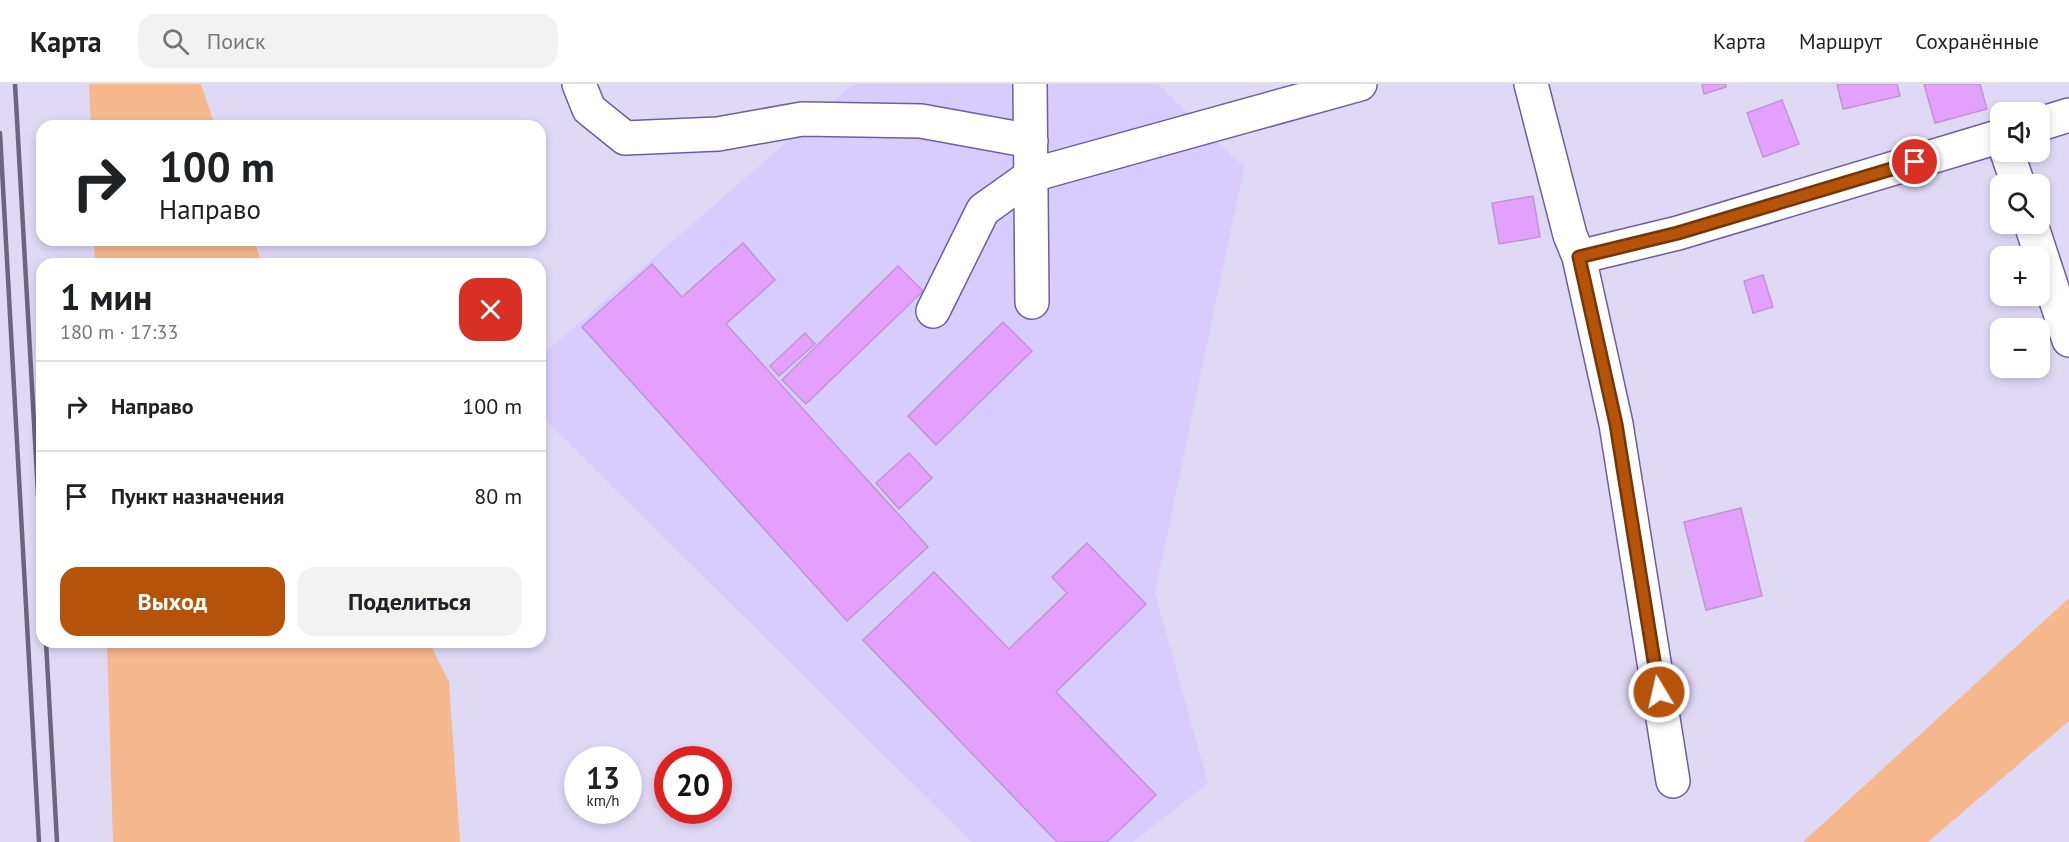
<!DOCTYPE html>
<html lang="ru">
<meta charset="utf-8">
<style>
:root{--surface:#fff;--page:#f2f2f2;--text:#202124;--muted:#757577;--line:#e0e0e0;--accent:#b45309}
body{margin:0;font-family:"PT Sans",sans-serif;background:var(--page);color:var(--text);height:100vh;display:flex;flex-direction:column;font-size:22px;white-space:nowrap}
*{box-sizing:border-box;margin:0}
p{font-size:20px;color:var(--muted)}
.icon{flex:none;width:33px;height:33px;fill:none;stroke:currentColor;stroke-width:2;stroke-linecap:round;stroke-linejoin:round}
.map{position:relative;flex:1;overflow:hidden}
.details{position:absolute;left:36px;top:174px;width:510px;height:390px;display:flex;flex-direction:column;background:var(--surface);border-radius:18px;box-shadow:0 3px 9px #0003}
.details>*{flex:none}
.banner{position:absolute;left:36px;top:36px;width:510px;height:126px;border-radius:18px;box-shadow:0 3px 9px #0003;background:#fff;color:var(--text);overflow:hidden}
.buttons{position:absolute;left:1990px;top:18px;display:grid;gap:12px}
.buttons a{display:grid;place-items:center;width:60px;height:60px;border-radius:12px;background:var(--surface);box-shadow:0 3px 9px #0003;font-size:30px}
.speed{position:absolute;left:564px;top:662px;display:flex;gap:12px;font-size:30px;font-weight:700;text-align:center}
.speed>*{display:grid;place-content:center;width:78px;height:78px;border-radius:50%;background:var(--surface);box-shadow:0 3px 9px #0003;line-height:1}
.speed small{font-size:15px;font-weight:400}
.speed .limit{border:9px solid #d22;background:#fff;color:#111}
.pin{position:absolute;display:grid;place-items:center;width:51px;height:51px;color:#fff;margin:-26px;border:3px solid #fff;border-radius:50%;box-shadow:0 2px 6px #0007}
.me{position:absolute;width:66px;margin:-33px;rotate:351deg;stroke-linejoin:round;filter:drop-shadow(0 0 4px #0008)}
.turn{display:flex;align-items:center;gap:21px;height:126px;padding:0 24px;font-size:27px}
.turn .icon{width:78px;height:78px;stroke-width:2.5}
.turn b{display:block;font-size:42px;line-height:51px}
.round{display:grid;place-items:center;flex:none;width:63px;height:63px;border-radius:18px;background:var(--page)}
.head{display:flex;align-items:center;justify-content:space-between;height:102px;padding:0 24px}
h1{font-size:36px;font-weight:700;line-height:45px}
.button{display:flex;gap:12px;margin-top:auto;padding:12px 24px}
.button a{flex:1;height:69px;border-radius:18px;background:var(--accent);color:#fff;font-size:24px;font-weight:700;line-height:69px;text-align:center}
.button a+a{background:var(--page);color:var(--text)}
ul{padding:0;list-style:none}
li{display:flex;align-items:center;gap:18px;height:90px;padding:0 24px;border-top:2px solid var(--line)}
li div{flex:1}
li b{display:block;font-size:22px}
li em{font-style:normal}
header{display:flex;align-items:center;gap:36px;box-sizing:border-box;height:84px;padding:0 30px;background:var(--surface);border-bottom:2px solid var(--line)}
header strong{font-size:28px}
nav{display:flex;gap:33px;margin-inline-start:auto;font-size:21px}
.search{width:420px;height:54px;background:var(--page);display:flex;align-items:center;gap:15px;box-sizing:border-box;padding:0 21px;border-radius:18px;color:var(--muted);font-size:22px}
.map>svg:first-child{display:block}
</style>
<header>
<strong>Карта</strong>
<div class="search"><svg class="icon" aria-label="search" viewBox="0 0 24 24"><circle cx="10" cy="10" r="6"/><path d="M15 15l6 6"/></svg>Поиск</div>
<nav><a>Карта</a><a>Маршрут</a><a>Сохранённые</a></nav>
</header>
<div class="map">
<svg width="2069" height="758" viewBox="0 0 2069 758">
<rect width="100%" height="100%" fill="#dfd9f6"/>
<path fill="#d7ccfc" d="M853,0H1158L1244,83L1155,509L1208,699L1133,758H972L540,331V273Z"/>
<path fill="#f6b88d" d="M89,0H201L215,42H91Z
M94,156H254L262,180H95Z
M2069,514V637L1928,758H1803Z
M107,558H429L449,598L460,758H113Z"/>
<path fill="#e3a1fd" stroke="#c194d3" stroke-width="1.5" d="M1702,0H1726V3L1704,10Z
M1837,0H1897L1900,12L1843,25Z
M1924,0H1980L1987,25L1935,39Z
M1782,16L1799,60L1763,73L1747,29Z
M1533,112L1540,153L1499,160L1492,119Z
M743,159L775,196L726,240L928,463L847,537L582,243L652,180L682,213Z
M898,182L923,207L806,320L782,296Z
M1763,191L1773,223L1753,229L1744,197Z
M1003,238L1032,267L936,361L908,332Z
M805,249L815,260L779,292L770,282Z
M909,369L932,394L899,425L876,399Z
M1741,424L1762,512L1706,526L1684,438Z
M1087,459L1146,520L1056,608L1156,711L1107,758H1057L863,556L934,488L1009,565L1067,509L1052,493Z"/>
<g fill="none" stroke-linecap="round" stroke-linejoin="round">
<defs>
<path id="minor" d="M579,0L589,25L625,54L718,50L802,35L921,37L1031,57
M1030,0L1032,218
M1531,0L1570,151L1579,173L1678,149L2001,52
M2040,40L2069,31
M2007,68L2018,100
M2031,140L2069,256
M1579,173L1616,340L1673,697
M933,227L983,126L1032,91L1360,0"/>
</defs>
<use href="#minor" stroke="#705d9e" stroke-width="36"/>
<use href="#minor" stroke="#fff" stroke-width="33"/>
<path stroke="#6c6580" stroke-width="4.5" d="M15,0L42,481
M0,49L39,758
M46,558L57,758"/>
</g>
<g fill="none" stroke-linecap="round" stroke-linejoin="round">
<defs>
<path id="route" d="M1659,608L1616,340L1579,173L1678,149L1915,78"/>
</defs>
<use href="#route" stroke="#753606" stroke-width="15"/>
<use href="#route" stroke="#b45309" stroke-width="10"/>
</g>
</svg>
<div class="buttons">
<a><svg class="icon" aria-label="sound" viewBox="0 0 24 24"><path d="M4 9h4l5-4v14l-5-4H4zM17 9q2 3 0 6"/></svg></a>
<a><svg class="icon" aria-label="search" viewBox="0 0 24 24"><circle cx="10" cy="10" r="6"/><path d="M15 15l6 6"/></svg></a>
<a>+</a>
<a>−</a>
</div>
<div class="speed"><div>13<small>km/h</small></div><div class="limit">20</div></div>
<div class="pin" style="left:1915px;top:78px;background:#d93025"><svg class="icon" aria-label="arrive" viewBox="0 0 24 24"><path d="M6 21V4h12l-3 4 3 4H6"/></svg></div>
<svg class="me" style="left:1659px;top:608px" viewBox="-20 -20 40 40"><circle r="17" fill="#b45309" stroke="#fff" stroke-width="3"/><path d="M0-11L8 9 0 5-8 9z" fill="#fff"/></svg>
<div class="banner">
<div class="turn"><svg class="icon" aria-label="right" viewBox="0 0 24 24"><path d="M7 20v-9h11M14 6l5 5-5 5"/></svg><div><b>100 m</b>Направо</div></div>
</div>
<section class="details">
<div class="head"><div><h1>1 мин</h1><p>180 m · 17:33</p></div><a class="round" style="background:#d93025;color:#fff"><svg class="icon" aria-label="close" viewBox="0 0 24 24"><path d="M6 6l12 12M18 6L6 18"/></svg></a></div>
<ul>
<li><svg class="icon" aria-label="right" viewBox="0 0 24 24"><path d="M7 20v-9h11M14 6l5 5-5 5"/></svg><div><b>Направо</b></div><em>100 m</em></li>
<li><svg class="icon" aria-label="arrive" viewBox="0 0 24 24"><path d="M6 21V4h12l-3 4 3 4H6"/></svg><div><b>Пункт назначения</b></div><em>80 m</em></li>
</ul>
<div class="button"><a>Выход</a><a>Поделиться</a></div>
</section>
</div>
